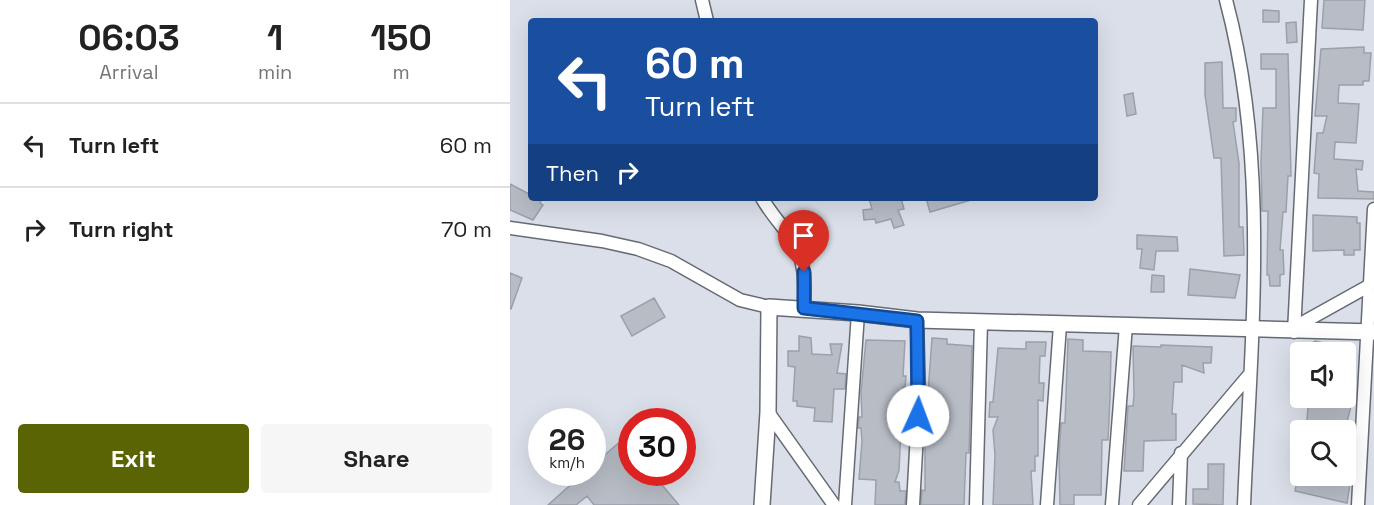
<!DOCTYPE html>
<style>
:root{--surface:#fff;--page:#f6f6f6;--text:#222;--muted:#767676;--line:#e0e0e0;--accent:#5a6404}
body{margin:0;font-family:"Space Grotesk",sans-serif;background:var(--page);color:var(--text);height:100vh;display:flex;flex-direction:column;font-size:22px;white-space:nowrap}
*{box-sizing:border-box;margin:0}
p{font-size:20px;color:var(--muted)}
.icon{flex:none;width:33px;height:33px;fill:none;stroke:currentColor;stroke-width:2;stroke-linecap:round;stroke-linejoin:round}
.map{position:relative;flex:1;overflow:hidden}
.drawer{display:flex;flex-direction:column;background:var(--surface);width:510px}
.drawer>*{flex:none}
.guide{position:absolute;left:18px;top:18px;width:570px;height:183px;border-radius:6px;box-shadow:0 6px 24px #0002;background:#1a4fa0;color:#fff;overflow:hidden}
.fabs{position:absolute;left:780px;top:342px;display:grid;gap:12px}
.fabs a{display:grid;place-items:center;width:66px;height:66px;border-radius:6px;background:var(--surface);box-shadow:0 6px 24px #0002;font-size:30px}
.speed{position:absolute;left:18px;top:408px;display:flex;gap:12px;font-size:30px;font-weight:700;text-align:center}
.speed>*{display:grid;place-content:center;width:78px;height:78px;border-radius:50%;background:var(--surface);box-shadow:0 6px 24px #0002;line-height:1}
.speed small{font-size:15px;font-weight:400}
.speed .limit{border:9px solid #d22;background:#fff;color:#111}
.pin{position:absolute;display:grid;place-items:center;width:51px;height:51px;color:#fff;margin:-62px -26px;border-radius:50% 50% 50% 0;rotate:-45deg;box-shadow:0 0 6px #0007}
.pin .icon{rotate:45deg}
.me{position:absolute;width:66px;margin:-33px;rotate:2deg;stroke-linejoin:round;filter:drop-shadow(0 0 4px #0008)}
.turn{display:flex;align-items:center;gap:21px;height:126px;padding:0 18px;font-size:27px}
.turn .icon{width:78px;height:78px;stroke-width:2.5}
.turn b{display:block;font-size:42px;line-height:51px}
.then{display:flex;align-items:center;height:57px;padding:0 18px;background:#0003;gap:12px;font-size:22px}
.eta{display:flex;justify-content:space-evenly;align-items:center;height:102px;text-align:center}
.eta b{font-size:36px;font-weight:700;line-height:42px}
.button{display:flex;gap:12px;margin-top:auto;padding:12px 18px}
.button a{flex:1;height:69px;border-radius:6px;background:var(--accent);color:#fff;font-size:24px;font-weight:700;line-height:69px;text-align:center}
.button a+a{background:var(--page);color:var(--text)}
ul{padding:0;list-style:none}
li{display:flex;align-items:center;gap:18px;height:84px;padding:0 18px;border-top:2px solid var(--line)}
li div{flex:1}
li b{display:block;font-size:22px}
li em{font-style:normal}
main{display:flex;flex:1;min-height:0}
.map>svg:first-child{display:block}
</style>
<main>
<section class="drawer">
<div class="eta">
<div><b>06:03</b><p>Arrival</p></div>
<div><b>1</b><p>min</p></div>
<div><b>150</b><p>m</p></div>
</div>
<ul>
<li><svg class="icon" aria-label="left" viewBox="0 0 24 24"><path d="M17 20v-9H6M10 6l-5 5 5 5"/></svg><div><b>Turn left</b></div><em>60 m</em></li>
<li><svg class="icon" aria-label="right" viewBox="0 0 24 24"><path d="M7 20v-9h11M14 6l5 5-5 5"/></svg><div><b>Turn right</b></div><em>70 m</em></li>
</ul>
<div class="button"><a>Exit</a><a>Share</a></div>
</section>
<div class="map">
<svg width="864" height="505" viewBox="0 0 864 505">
<rect width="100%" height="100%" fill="#dadfe9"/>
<path fill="#b7bcc5" stroke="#9ba0a9" stroke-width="1.5" d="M814,0H855L853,30L812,28Z
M753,10L769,11V22H753Z
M786,22L787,42L777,43L776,23Z
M854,47V53H861L859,81H853V85H829L828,103L849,104L846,143L825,142L824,159L853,161L852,170L846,169L848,191L864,192V199L808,198L809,174L804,173L807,133H813L817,116H805L811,49Z
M751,54H778L781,176H778L776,212H773L770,250H773L774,274L770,275V286H760L759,275H757L758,211H752L751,161L753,108H766V69H751Z
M712,62L713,108H726V121L723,122L729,163V227H733L734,255L714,256L711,158H704L695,95V63Z
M623,93L626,114L617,116L614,95Z
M0,184L21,195V198H32L30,203L33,205L23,220L0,210Z
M359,198H391L394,209L388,210L394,225L384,228L381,219L366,223L365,219L354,220L353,210L362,209Z
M416,198H460L461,200L420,212Z
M803,215L847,217V223H850V250H844V255H834V250L803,251Z
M627,235L667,237L668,251H646L644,270L630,268L632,249H627Z
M680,269L730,275L725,298L678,295Z
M0,273L12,278L1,309H0Z
M642,275L654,276V292H641Z
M144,298L155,317L122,336L111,316Z
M289,336L301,338L302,354L322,355L320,344H332L327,373L336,374L335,389H324L322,422L304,421L305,408L287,406V401H283L285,367L278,366V351H289Z
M422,338L437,339V344L462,346L459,453H456L454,505H411L412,490L415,491V434Z
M558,339L573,340V351L601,352L600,398L598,440H592L591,495H564V505H550L549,456L551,423H555Z
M356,340L395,341L393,376H396L395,387H393L389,470L385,482H389L390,491H396L395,505H365L366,480L349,479L352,441L351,428H348L349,417H352L351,392Z
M805,341L818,344L816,352H797L799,345Z
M516,342H536L535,356H530L529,383H534L533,401L528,400V456H525V471H521L523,505H483L485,455L483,430L488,417H479L480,402H483L488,348L516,349Z
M651,345L702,347L701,363H693L694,373L672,365V382H664L662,414H666V440L634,441L633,471H614L618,406H623L624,395L623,346L651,347Z
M799,398L841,406L835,430H796Z
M112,440L122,451V472H141L169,505H84L77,496L66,505H38L75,472H82V466Z
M698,464H714L713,505L683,504V489H698Z
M788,475L836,476L834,483L840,484L837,503L785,491Z"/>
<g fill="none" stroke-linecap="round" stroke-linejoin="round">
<defs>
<path id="minor" d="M192,0L197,21
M716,0C760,165 741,336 734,505
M252,198C260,213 273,226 282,240C296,260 295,285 294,308
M0,228L92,241L128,249L161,261L230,300L259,307
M785,327L864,283
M784,332L801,0
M258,412L324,505
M335,505L348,313
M403,505L409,397L407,320
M466,505L471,322
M537,505L550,325
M602,505L616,325
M629,505L740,374
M669,505L671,453
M848,505L864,209"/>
<path id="tertiary" d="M252,505L258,412L259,307L348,313L407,320L864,332"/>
</defs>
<use href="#minor" stroke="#666b73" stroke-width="15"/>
<use href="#tertiary" stroke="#666b73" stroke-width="18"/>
<use href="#minor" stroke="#fff" stroke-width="12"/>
<use href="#tertiary" stroke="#fff" stroke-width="15"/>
</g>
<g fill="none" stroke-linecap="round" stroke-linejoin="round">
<defs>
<path id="route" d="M294,272V308L407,321L408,416"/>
</defs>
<use href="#route" stroke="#114b97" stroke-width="15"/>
<use href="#route" stroke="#1a73e8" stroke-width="10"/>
</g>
</svg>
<div class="fabs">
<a><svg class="icon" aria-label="sound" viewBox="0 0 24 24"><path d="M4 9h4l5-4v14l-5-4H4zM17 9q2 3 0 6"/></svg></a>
<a><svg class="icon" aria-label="search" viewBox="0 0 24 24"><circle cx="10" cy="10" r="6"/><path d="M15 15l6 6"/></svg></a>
</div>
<div class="speed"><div>26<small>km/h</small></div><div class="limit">30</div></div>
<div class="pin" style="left:294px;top:272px;background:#d93025"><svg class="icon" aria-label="arrive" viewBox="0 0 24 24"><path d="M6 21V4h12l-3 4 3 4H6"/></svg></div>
<svg class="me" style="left:408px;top:416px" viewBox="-20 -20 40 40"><circle r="19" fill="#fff"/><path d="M0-13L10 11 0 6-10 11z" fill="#1a73e8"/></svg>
<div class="guide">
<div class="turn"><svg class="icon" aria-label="left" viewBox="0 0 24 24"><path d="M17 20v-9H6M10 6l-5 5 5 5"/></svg><div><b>60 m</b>Turn left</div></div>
<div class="then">Then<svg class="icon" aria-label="right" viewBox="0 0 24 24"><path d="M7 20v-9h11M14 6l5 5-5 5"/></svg></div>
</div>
</div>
</main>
